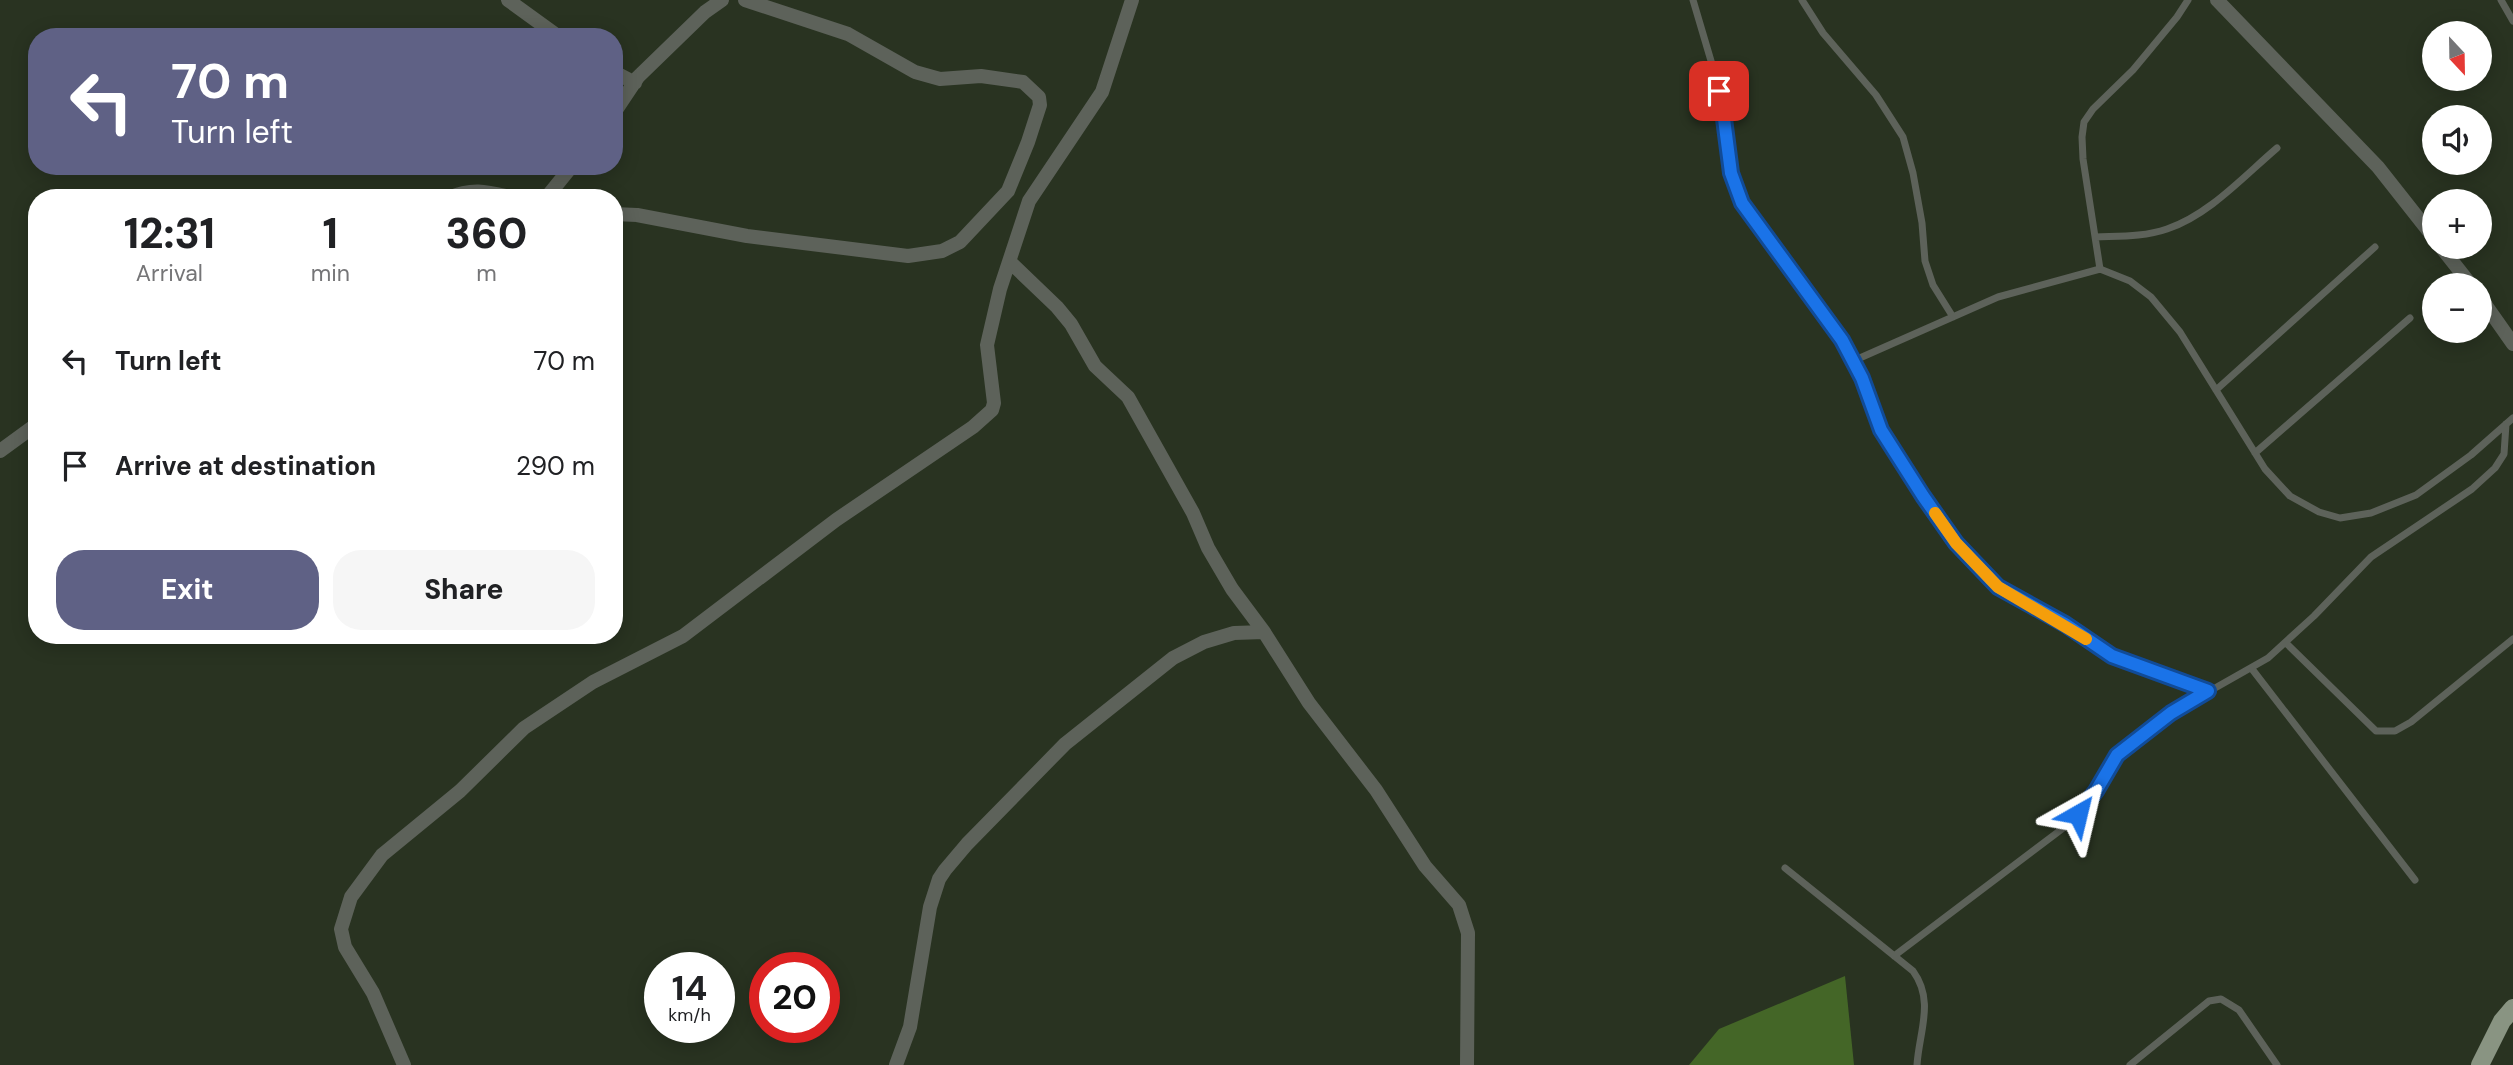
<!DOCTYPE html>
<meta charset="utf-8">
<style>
:root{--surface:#fff;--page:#f6f6f6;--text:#202124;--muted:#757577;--accent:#5f6185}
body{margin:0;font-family:"DM Sans",sans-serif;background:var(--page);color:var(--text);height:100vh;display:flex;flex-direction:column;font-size:26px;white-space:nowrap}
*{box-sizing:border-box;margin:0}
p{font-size:23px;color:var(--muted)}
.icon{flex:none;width:38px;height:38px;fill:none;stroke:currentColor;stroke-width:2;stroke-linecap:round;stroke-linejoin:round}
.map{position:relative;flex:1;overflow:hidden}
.drawer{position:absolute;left:28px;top:189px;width:595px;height:455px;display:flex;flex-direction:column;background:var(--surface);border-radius:28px;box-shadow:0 4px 18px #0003}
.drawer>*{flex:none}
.guide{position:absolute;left:28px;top:28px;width:595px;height:147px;border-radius:28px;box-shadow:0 4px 18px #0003;background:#5f6185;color:#fff;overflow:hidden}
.needle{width:46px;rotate:158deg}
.fabs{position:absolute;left:2422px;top:21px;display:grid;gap:14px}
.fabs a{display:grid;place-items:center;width:70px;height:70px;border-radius:50%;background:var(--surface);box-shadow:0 4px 18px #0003;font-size:35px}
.speed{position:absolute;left:644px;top:952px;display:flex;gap:14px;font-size:35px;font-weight:700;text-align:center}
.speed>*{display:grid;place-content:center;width:91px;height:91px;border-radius:50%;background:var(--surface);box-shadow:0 4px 18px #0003;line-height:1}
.speed small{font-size:18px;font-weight:400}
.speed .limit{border:10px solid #d22;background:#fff;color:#111}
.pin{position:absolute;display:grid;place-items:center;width:60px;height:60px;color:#fff;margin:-30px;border-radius:14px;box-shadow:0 4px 10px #0006}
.me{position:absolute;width:77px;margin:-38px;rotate:37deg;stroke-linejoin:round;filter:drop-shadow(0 0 5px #0008)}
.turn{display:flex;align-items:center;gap:24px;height:147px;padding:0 28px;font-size:32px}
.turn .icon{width:91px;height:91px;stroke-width:2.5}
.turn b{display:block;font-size:49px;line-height:60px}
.eta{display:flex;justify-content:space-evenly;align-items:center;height:119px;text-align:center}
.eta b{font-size:42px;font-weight:800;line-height:49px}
.cta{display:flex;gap:14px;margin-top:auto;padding:14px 28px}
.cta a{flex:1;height:80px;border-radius:28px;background:var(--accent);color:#fff;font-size:28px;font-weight:800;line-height:80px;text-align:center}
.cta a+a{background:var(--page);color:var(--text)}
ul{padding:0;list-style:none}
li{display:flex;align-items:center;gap:21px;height:105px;padding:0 28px}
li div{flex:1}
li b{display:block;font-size:26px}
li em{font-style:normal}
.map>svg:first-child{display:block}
</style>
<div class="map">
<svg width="2513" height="1065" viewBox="0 0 2513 1065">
<rect width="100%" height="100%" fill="#293321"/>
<path fill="#446627" d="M1845,976L1854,1065H1689L1719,1029Z"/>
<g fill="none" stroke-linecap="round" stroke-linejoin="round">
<path stroke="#5d625a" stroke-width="7" d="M1693,0L1714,71L1723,111L1731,173L1742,203L1842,340L1862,378L1881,430L1923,496L1956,543L1998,587L2065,624L2112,656L2208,691
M1802,0L1823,33L1876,95L1903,137L1913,173L1922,223L1925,261L1933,285L1953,317
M2501,0L2513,21
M2096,237C2119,236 2144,237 2167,229C2209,215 2244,176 2277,148
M2100,269L2083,159L2082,137L2084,122L2093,109L2133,70L2177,17L2188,0
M1853,361L1998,297L2100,269L2130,281L2151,297L2180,332L2265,469L2290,496L2319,512L2340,518L2371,513L2416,495L2471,455L2513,418
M2216,390L2375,247
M2255,453L2410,318
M2286,643L2376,731H2395L2411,722L2513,639
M2252,669L2415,880
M1785,868L1913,971C1935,1001 1919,1032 1917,1065
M1894,956L2066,826L2096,791L2117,755L2140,735L2171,713L2268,658L2314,616L2371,557L2472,489L2495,468L2504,454L2506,424
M2130,1065L2209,1001L2221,999L2239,1010L2277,1065"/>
<path stroke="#5d625a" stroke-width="14" d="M508,0L559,37
M2217,0L2378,167L2434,238
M614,72L635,83
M614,113L638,77L705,12L722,0
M448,198C474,187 488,192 514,198
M546,198L572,166
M614,214L637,215L747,236L908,256L942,251L960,242L1008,191L1028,142L1040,105L1039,97L1023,82L981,76L940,79L915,72L848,34L745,0
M2441,247L2471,285
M1010,262L1057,307L1071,324L1095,366L1128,397L1193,513L1208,548L1232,589L1264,632L1309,703L1376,790L1425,866L1459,905L1468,933L1467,1065
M2480,297L2513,344
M0,451L37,424
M404,1065L373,993L345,947L341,929L351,897L382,855L460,791L524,728L593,682L683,636L836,520L973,427L992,410L994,403L987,345L1000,289L1029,201L1102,92L1132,0
M896,1065L910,1027L930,907L939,879L945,870L967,844L1065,744L1173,658L1204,642L1234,633L1264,632"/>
<path stroke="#899482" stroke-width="18" d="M2480,1065L2502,1021L2513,1008"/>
</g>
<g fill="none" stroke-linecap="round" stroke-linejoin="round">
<defs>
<path id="route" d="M1719,91L1723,111L1731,173L1742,203L1842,340L1862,378L1881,430L1923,496L1956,543L1998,587L2065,624L2112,656L2208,691L2171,713L2117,755L2096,791L2078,814"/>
</defs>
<use href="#route" stroke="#114b97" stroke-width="18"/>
<use href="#route" stroke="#1a73e8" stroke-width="12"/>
<path stroke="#f59e0b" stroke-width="12" d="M1935,513L1956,543L1998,587L2086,639"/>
</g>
</svg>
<div class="fabs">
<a><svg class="needle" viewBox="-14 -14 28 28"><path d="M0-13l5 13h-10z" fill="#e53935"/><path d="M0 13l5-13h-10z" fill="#757577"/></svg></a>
<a><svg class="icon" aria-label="sound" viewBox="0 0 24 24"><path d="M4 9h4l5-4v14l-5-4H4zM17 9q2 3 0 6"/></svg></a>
<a>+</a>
<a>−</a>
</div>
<div class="speed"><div>14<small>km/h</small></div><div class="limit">20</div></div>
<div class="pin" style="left:1719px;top:91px;background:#d93025"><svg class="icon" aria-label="arrive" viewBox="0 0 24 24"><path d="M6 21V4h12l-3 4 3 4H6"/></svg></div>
<svg class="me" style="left:2078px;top:814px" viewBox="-20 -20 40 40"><path d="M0-17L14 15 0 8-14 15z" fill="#1a73e8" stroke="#fff" stroke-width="4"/></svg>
<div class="guide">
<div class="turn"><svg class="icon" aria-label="left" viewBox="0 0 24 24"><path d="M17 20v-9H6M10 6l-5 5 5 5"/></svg><div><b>70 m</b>Turn left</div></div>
</div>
<section class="drawer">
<div class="eta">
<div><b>12:31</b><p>Arrival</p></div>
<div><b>1</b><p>min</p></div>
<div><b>360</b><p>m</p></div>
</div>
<ul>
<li><svg class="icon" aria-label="left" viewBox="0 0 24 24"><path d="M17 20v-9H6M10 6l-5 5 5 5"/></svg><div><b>Turn left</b></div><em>70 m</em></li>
<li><svg class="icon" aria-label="arrive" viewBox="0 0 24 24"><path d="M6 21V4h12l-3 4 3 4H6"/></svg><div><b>Arrive at destination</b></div><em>290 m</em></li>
</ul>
<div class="cta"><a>Exit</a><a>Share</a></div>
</section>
</div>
